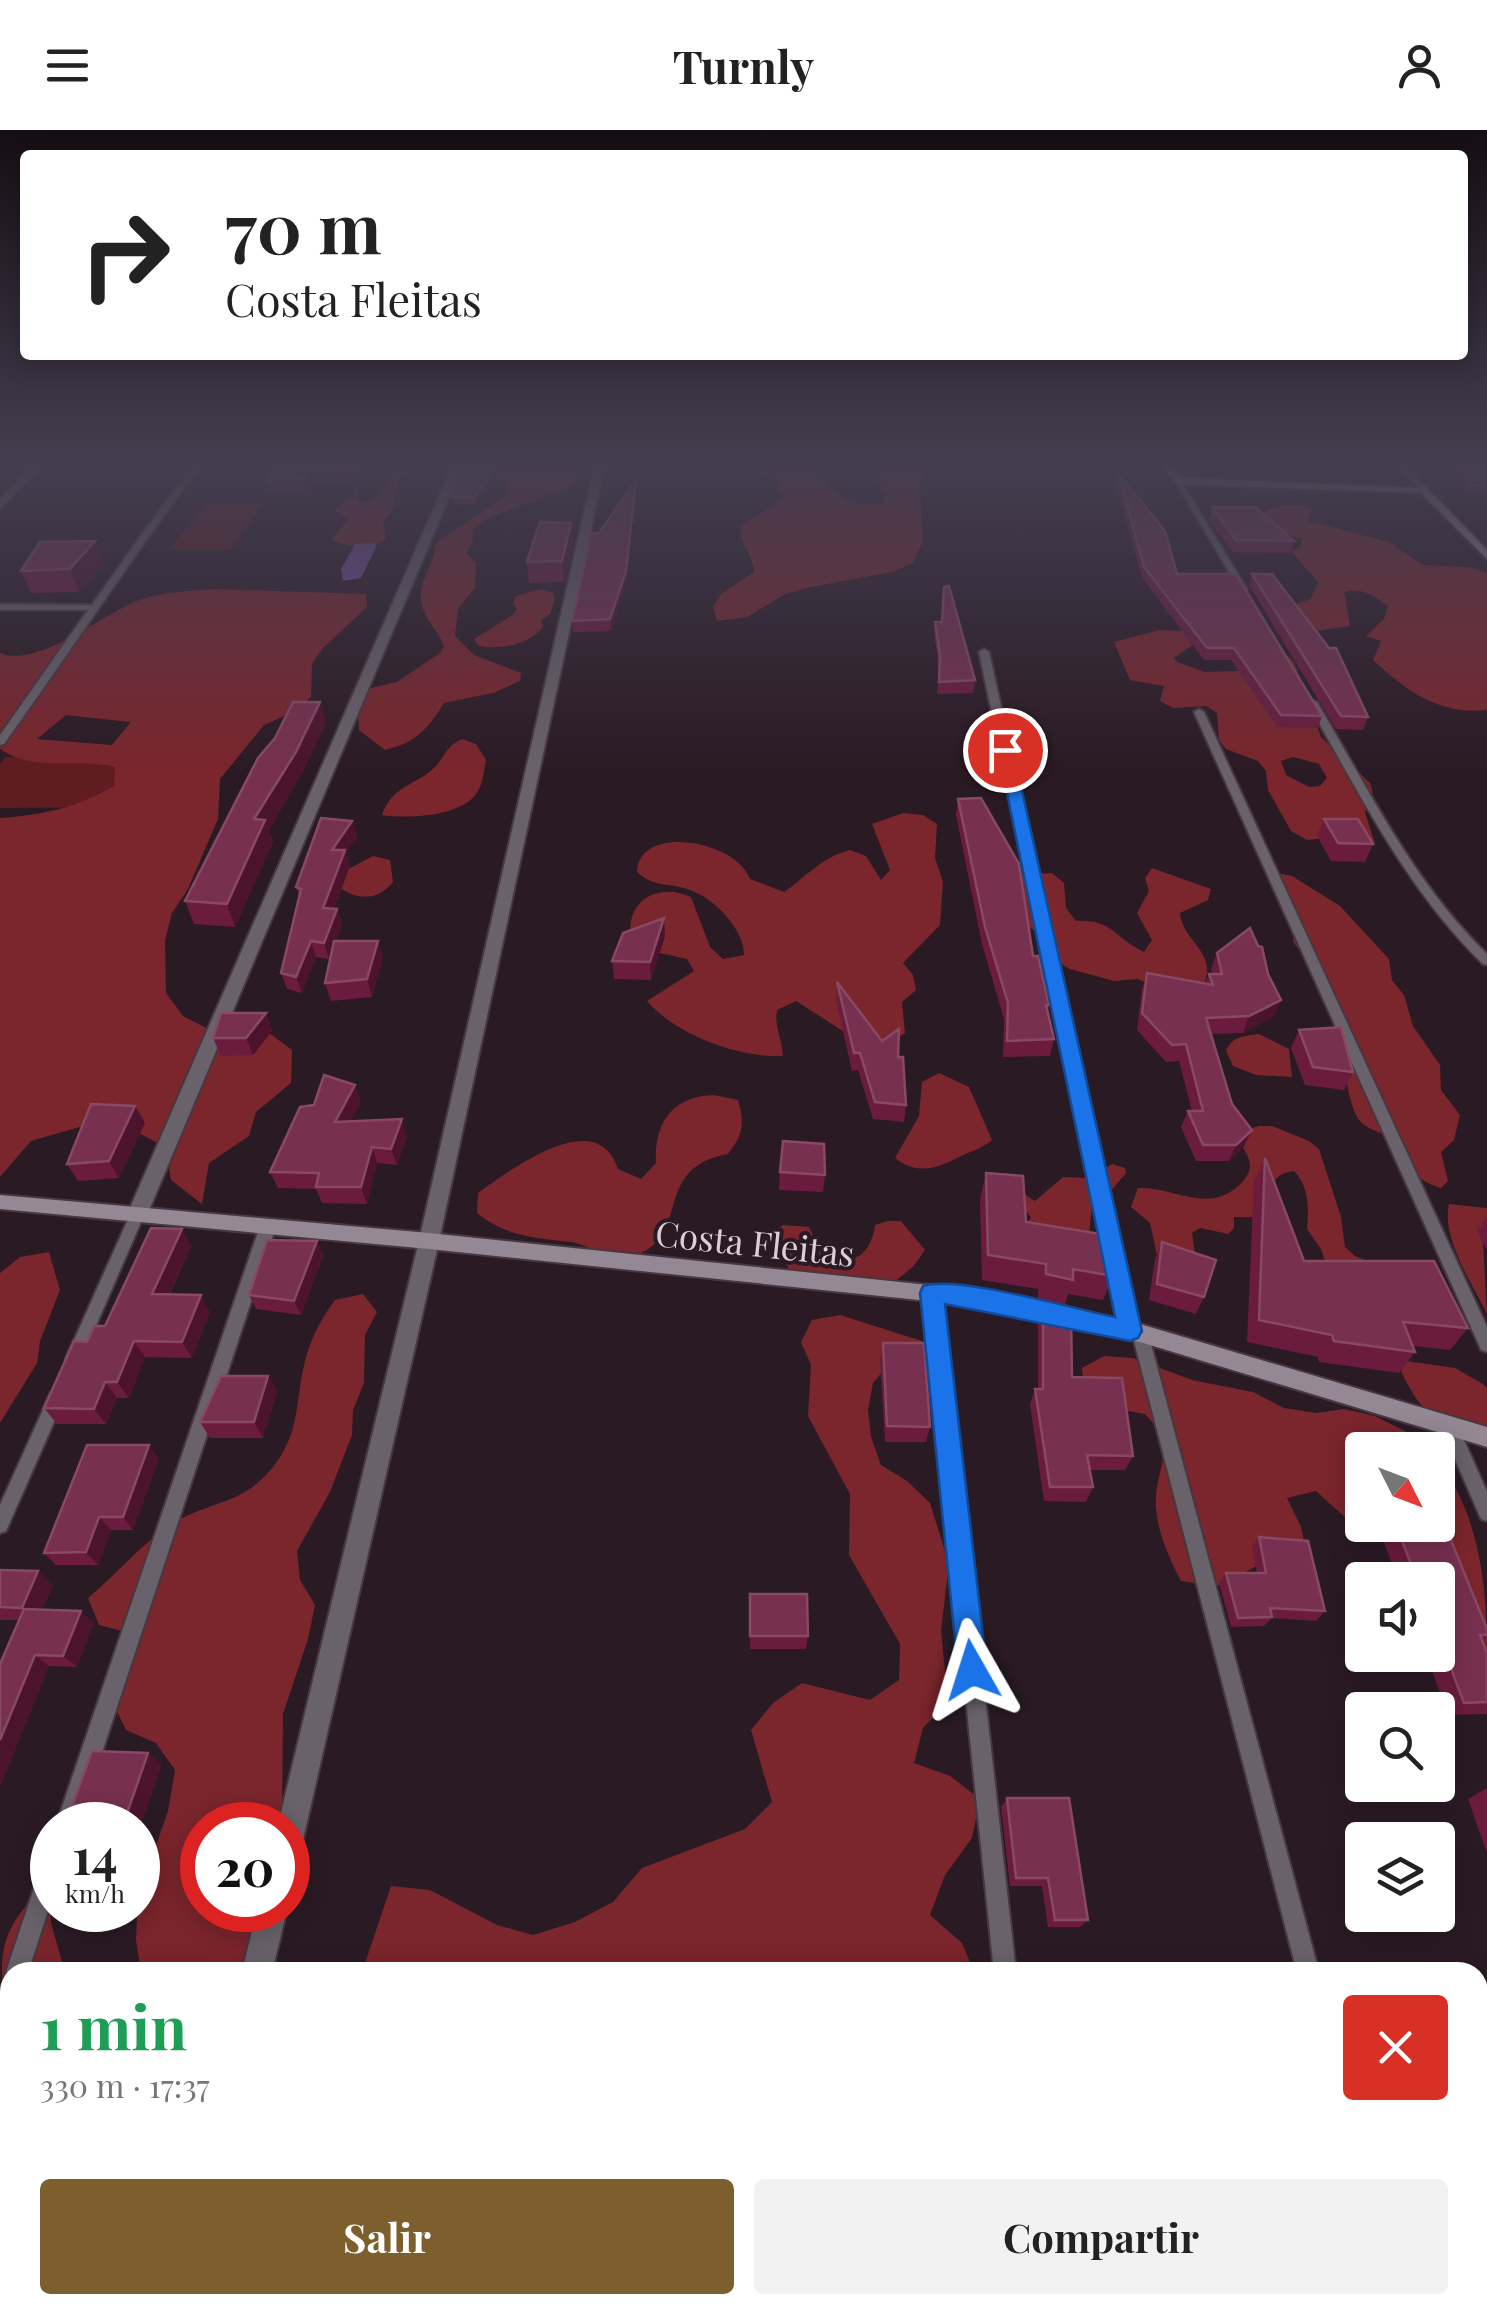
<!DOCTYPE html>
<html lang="es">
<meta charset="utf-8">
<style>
:root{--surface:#fff;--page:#f2f2f2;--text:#222;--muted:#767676;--accent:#7d5f2d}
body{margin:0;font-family:"Playfair Display",serif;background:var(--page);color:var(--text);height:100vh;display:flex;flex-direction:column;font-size:38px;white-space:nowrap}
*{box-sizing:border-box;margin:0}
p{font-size:32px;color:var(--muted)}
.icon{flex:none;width:55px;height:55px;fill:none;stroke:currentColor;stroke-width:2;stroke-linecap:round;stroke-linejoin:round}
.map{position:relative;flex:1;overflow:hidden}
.panel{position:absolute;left:0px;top:1832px;width:1488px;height:352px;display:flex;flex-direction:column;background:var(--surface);border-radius:30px 30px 0 0;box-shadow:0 5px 25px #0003}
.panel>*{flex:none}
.top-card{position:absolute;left:20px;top:20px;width:1448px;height:210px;border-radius:10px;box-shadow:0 5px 25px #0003;background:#fff;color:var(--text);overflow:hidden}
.needle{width:65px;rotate:132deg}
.buttons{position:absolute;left:1345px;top:1302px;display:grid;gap:20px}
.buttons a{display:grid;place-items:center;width:110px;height:110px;border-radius:10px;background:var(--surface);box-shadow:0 5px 25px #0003;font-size:50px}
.speed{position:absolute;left:30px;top:1672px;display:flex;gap:20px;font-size:50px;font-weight:700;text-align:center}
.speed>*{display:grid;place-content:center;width:130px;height:130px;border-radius:50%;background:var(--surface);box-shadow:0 5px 25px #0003;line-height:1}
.speed small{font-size:25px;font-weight:400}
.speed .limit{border:15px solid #d22;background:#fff;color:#111}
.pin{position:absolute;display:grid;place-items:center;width:85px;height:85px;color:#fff;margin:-42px;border:5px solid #fff;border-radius:50%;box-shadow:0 2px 10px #0007}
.me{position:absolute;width:110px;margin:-55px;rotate:354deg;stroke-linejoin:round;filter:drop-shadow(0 0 8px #0008)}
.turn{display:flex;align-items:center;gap:35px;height:210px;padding:0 40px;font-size:45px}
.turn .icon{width:130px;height:130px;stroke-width:2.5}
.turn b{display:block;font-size:70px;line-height:85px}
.round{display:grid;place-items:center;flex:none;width:105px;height:105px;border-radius:10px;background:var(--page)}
.headline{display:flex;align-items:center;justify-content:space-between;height:170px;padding:0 40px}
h1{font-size:60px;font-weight:700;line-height:75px;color:#1e9e55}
.button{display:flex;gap:20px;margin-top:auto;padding:20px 40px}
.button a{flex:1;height:115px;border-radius:10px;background:var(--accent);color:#fff;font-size:40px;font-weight:700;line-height:115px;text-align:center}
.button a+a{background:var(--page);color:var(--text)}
header{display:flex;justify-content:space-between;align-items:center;height:130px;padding:0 40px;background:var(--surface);font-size:45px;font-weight:700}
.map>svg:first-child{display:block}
</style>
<header><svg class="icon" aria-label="menu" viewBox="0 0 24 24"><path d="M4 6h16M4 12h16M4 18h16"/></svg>Turnly<svg class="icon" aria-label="person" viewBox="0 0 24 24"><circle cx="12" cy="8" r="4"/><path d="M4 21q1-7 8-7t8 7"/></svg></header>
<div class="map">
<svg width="1487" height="2184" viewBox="0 0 1487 2184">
<rect width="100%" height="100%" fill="#2a1a24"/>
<path fill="#5f1c21" d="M206,373L263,374L230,420H169Z
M147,626L117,677L0,678V634L5,627Z"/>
<path fill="#7b252c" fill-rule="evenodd" d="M399,334H418L399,350L392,381L383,391L386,408L381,413L351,416L331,411L348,389L335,380L357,361L358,371L368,374L379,364Z
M525,334L540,340L577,343L579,348L570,357L486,389L472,400L473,411L466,423L476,433L475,458L458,478L455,506L474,525L521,543L520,551L493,563L444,573C427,600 415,613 385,620L359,600L358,575L367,559L397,552L440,523L444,516C438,499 419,486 421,463C422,446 435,433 435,414L508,364L509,354L493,348L501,335Z
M731,334H816C831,365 852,378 884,373L886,363L872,345L899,334H926L920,357L923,411L913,433L892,442L811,457L785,464L747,487L717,491L713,477L721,464L754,442C753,424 739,414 741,396L784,369L776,350Z
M1302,375L1311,380L1308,391L1389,412L1423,435L1469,437L1487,443V580C1438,585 1407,561 1373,530L1381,511L1366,506L1384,489L1388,476C1373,465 1363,458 1344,462L1350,496L1308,502L1291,475L1311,469L1318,452L1291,421L1300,418L1303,408L1277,405L1264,383L1277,376Z
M212,459L366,464L367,477L322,519L312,534L311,567L293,582L264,595L220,649L218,689L188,759L172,783L165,810L166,863L183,886L214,902L264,899L292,920L291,953L256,982L249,1006L209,1033L202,1074L171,1050L165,1017L131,999L83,996L31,1011L0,1047V688C43,685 76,678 114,656L115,637C76,627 34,643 0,619V523C40,539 104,482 142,469C164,462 189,461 212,459ZM66,585L130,592V593L112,615L37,609Z
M542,459L553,463L555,470L550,484L541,490L543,497C529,515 500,520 479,516L474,509L513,485L517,479L513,473L516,466Z
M1256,496L1294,532L1321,607L1370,653L1373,663L1365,682L1375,714L1328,708L1307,710L1291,701L1268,660L1266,641L1258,631L1226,619L1219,610L1217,583L1207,576L1173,578L1160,571L1164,556L1130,550L1114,512L1159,500L1223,503ZM1194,514L1260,540L1205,542L1177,532L1174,528ZM1293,627L1319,634L1327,648L1320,656L1309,657L1286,645L1281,631Z
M462,609L476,614L486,630C484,640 483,653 478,661C464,687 407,689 382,685C393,654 416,656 435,637C446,625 446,616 462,609Z
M903,683L923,685L937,694L935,728L943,752L940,795L903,833L913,845L916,860L902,872L905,903L889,913L846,903L796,871L777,880C774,897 782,908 783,926C739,928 676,905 647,871L694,841L687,829L646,820L631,809C625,770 658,752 691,767L710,817L723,829L744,825C744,799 715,769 690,760C669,752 654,758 637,742C638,693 737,710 750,749L784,762C807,746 822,727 850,720L866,726L881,750L890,740L872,694Z
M373,726L390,730L393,752C378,771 356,771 338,756L339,744Z
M1152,738L1211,759L1208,770L1180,783C1183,815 1223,822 1200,863L1178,865L1137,849L1114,851L1070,839L1053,829L1041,803L1021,794L1011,746L1052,743L1064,753L1066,778L1076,791C1113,789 1114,808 1144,822L1152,810L1137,783L1149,761L1145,748Z
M1281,744L1292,746L1340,776L1389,829L1392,850L1404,865L1413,896L1440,935L1441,960L1460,985L1454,1010L1441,1022L1448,1051L1441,1058C1412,1049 1409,1036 1392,1012C1382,999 1363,1001 1356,985C1344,958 1346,929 1340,901C1333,872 1312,834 1293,812L1296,793L1279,749Z
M1259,904L1289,919L1292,947L1256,945L1233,936L1226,920C1233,906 1244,906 1259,904Z
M939,943L969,957L992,1010C983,1018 974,1020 963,1025C939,1037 920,1047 895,1028L919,986L922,952Z
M714,965L738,970C745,994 743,1005 728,1024C648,1038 695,1112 629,1127C606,1132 591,1115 571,1112C535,1108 505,1106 477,1083L478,1063C512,1039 597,974 618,1039L641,1049L656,1033C654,993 672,966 714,965Z
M1259,996H1272L1309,1011L1319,1019L1341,1087L1345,1117L1355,1126L1400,1144L1328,1141L1321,1119L1307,1099C1309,1078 1309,1056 1294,1041C1267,1043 1271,1068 1254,1087H1234V1098L1228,1104L1200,1098L1192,1103L1195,1124L1157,1125L1150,1093L1131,1077L1138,1058C1176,1056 1211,1088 1244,1050C1255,1036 1249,1028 1241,1014L1248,999Z
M1112,1034L1125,1038L1126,1043L1110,1062L1093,1067L1089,1104L1024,1100L1031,1087L1018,1073L1019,1061L1035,1071L1063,1047L1090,1048Z
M1449,1074L1487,1078V1105L1483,1111L1487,1184C1473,1155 1441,1108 1449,1074Z
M887,1091H901L925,1120L913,1137L885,1159L790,1142L772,1102L783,1095L809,1097L824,1128C854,1137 871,1124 875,1095Z
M49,1122L60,1160L40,1211L37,1233L0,1293V1143L20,1127Z
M363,1164L377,1182L365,1205L364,1253L353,1280L352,1305L330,1362L297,1421L300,1450L315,1475L308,1509L283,1584L282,1695H202V1780H260L246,1842H141L136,1810L138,1767L168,1681L175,1640L156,1613L126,1600L112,1571L130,1503L99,1495L88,1468C116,1445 139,1416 169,1396C212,1367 249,1379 283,1322C298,1296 297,1268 303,1240C308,1214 319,1191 335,1170Z
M840,1185L922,1211L919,1236L890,1233L873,1253L868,1280L871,1307L881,1335L907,1351L930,1373L949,1434L941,1500L948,1572L923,1598L914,1633L950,1646L980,1669L972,1708L945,1745L930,1785L962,1813L974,1842H362L391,1756L430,1760L497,1795L533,1805L575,1792L613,1772L642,1738L745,1699L772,1672L751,1600L773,1573L802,1553L870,1570L899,1550L900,1514L849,1425L850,1364L808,1286L811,1235L801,1212L812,1190Z
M1104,1226L1133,1228L1192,1250L1253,1262L1284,1278L1316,1283L1344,1279L1375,1286L1405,1301L1429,1320H1362V1395H1438V1330C1480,1387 1487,1455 1487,1524L1436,1416L1402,1406L1371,1411L1316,1361L1287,1368L1301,1397L1308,1430L1273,1428L1217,1456L1181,1451C1167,1424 1151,1389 1157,1357C1160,1340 1165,1326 1166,1308L1145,1284L1111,1278L1084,1263L1082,1238Z
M1406,1231L1455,1238L1483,1254L1487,1258V1308C1439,1293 1424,1290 1401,1241Z
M48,1752L51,1793L65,1842H10V2175H22L18,2184H0V1894C6,1875 2,1859 2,1839C2,1799 22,1779 48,1752Z
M226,2175H820L819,2184H223Z"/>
<path fill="#724e98" d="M373,413L377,415L361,448L343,451L341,439L355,414Z"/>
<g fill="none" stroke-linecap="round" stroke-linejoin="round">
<defs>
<path id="lane" d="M195,334H202C133,425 71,521 4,614L0,615V605L88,480H0V474L92,475L144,401Z
M1396,334H1403L1427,358V362H1421Z
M1174,349L1181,351L1247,459L1246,461L1239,459Z
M984,519L989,522L1137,1197L1146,1198L1148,1203L1319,1842H1297L1133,1207L1124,1206L1122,1201L979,522Z
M1309,570L1317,572C1369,660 1413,752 1487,824V835L1483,834C1406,759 1360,664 1307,572Z
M1199,579L1204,582L1487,1197V1222L1481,1220L1479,1215L1194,582Z
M137,1079L144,1085L82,1228L80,1233L74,1235L68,1233L66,1228L130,1085Z
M268,1090L273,1092L276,1096L78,1695H56L260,1096L263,1092Z
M932,1157L938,1159L940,1163L1016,1842H994L924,1163L926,1159Z
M57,1260L63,1262L65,1267L6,1401L0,1403V1375L51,1262Z
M1450,1290L1456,1292L1487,1362V1391L1481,1389L1441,1297L1444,1292Z
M52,1726V1769L28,1842H10V1851L6,1842L41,1737L44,1729Z
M10,1851V1897L8,1901L0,1905V1859L2,1855Z
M1028,2175H1054L1055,2184H1029Z
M1382,2175H1408L1411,2184H1385Z"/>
<path id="street" d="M34,334H44L0,378V369Z
M453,334H463L147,1085L144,1090H130L127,1085Z
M595,334H605L439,1111L302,1714L298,1724L288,1728V1695H278L419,1111Z
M257,1780H287L272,1842H242Z
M162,2175H198L196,2184H160Z"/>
<path id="secondary" d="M1162,334H1172L1180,348L1427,358L1487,420V429L1421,363L1177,354Z
M0,1065L429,1103L977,1160L1140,1194L1487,1297V1317L1140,1212L977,1176L429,1119L0,1079Z"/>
</defs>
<use href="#lane" stroke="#463740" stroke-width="4"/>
<use href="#street" stroke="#463740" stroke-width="4"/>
<use href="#secondary" stroke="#463740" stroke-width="4"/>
<use href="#lane" fill="#69626a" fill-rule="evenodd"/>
<use href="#street" fill="#69626a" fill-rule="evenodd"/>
<use href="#secondary" fill="#938894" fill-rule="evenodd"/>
</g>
<path fill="#6b1c3e" d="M277,334H367L355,353L312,352L307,360L269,361L266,350Z
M504,334L476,374L453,375L452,367Z
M1445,334H1487V362H1468Z
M1118,343L1177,444L1322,586L1318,598L1277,597L1231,530H1204L1142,448L1116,353Z
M636,361L626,452L611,501L573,502L572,491L599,403Z
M1212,377L1294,411L1291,423L1232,422L1209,389Z
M571,393L573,414L564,452L529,453L527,432Z
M104,433L79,462L31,463L21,441Z
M1252,444L1368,587L1363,600L1336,599L1249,455Z
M944,457L975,550L973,563L937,564L939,537L934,504L935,492H941Z
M326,593L302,643L269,700L273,712L235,797L194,794L185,771Z
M958,669L1033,826L1049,875L1048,882L1054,909L1050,926L1003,927L1004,889L982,814L956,685Z
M1324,689L1373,714L1365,732L1331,731L1317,706Z
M352,691L357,707L346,722L350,736L334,779H337L342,794L336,811H378L383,828L372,867L331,871L325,853L332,821L329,829L316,827L302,863L287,859L281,843L299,765L296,757Z
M664,788L665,806L651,850L614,849L612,831Z
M1217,823L1268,844L1281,870L1274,886L1243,903L1211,904L1232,974L1252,1000L1244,1016L1229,1031H1196L1181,997L1188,981H1192L1179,931L1166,932L1137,900L1142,859L1147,843L1205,853L1209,844H1212L1211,839Z
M837,852L882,911L898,927L906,975L904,992L873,989L858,940L852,941L836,870Z
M266,883L272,901L253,925L221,926L213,908Z
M1299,900L1353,942L1344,960L1305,955L1291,918Z
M361,972L350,992L407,1006L397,1035L377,1033L367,1074L322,1073L316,1059L278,1058L270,1042Z
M145,993L119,1048L78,1051L67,1034Z
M1265,1028L1304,1131L1468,1198L1450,1220L1413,1216L1415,1222L1399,1243L1319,1232L1318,1227L1247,1212L1254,1051Z
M780,1042L825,1045L823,1062L779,1060Z
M986,1043L1026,1092L1113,1146L1103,1170L1068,1164L1065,1175L1038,1169V1159L982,1150L980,1069Z
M1487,1088V1120L1477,1101Z
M182,1099L191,1116L170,1164L210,1182L192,1228L145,1227L129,1268H117L106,1294H57L44,1278L87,1212L105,1196Z
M317,1111L323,1126L301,1185L256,1179L249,1165Z
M1162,1112L1204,1167L1196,1184L1149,1170L1155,1129Z
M1043,1178L1072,1247L1133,1326L1125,1340H1090L1093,1357L1086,1372L1044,1371L1030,1274L1035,1259H1038V1193Z
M883,1213L930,1297L926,1312H885L880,1229Z
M268,1246L277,1262L263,1308H210L200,1292Z
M159,1328L133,1400H111L98,1435H56L44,1423Z
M1387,1395H1438L1487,1499V1507L1482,1511L1487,1523V1584L1448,1585L1426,1525H1438V1450H1398L1380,1402Z
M1259,1407L1325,1481L1316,1491L1272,1488L1264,1496L1231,1497L1219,1453L1226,1443H1257L1252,1417Z
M0,1440L53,1455L42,1480L94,1493L77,1537L49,1536L1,1654H0V1534L19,1490H0Z
M750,1464L808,1506L806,1519H750Z
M1485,1659H1487V1723L1468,1669Z
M1007,1668L1088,1790L1080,1797H1048L1042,1756H1010L1001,1677Z"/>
<path fill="#4c132d" d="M358,334H367L355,353L353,342Z
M498,334H504L476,374L475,367Z
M309,341L312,352L307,360L304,349Z
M636,350V361L626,452L611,501L610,489Z
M571,393L573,414L564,452L562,431Z
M95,411L104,433L79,462L70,439Z
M320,572L326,593L302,643L269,700L273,712L235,797L227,774L254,689Z
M352,691L357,707L346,722L350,736L328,794L323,778L332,720Z
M337,779L342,794L329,829L324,813Z
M664,788L665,806L651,850L650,832Z
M311,811L316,827L302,863L296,847Z
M378,811L383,828L372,867L367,849Z
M1281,870L1274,886L1243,903L1249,886Z
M266,883L272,901L253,925L246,908Z
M355,955L361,972L341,1009L335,992Z
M135,976L145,993L119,1048L109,1031Z
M402,989L407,1006L397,1035L391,1019Z
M1252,1000L1244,1016L1229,1031L1236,1015Z
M372,1017L377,1033L367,1074L361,1057Z
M182,1099L191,1116L162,1180L152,1164Z
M317,1111L323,1126L301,1185L294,1171Z
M201,1165L210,1182L192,1228L182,1212Z
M134,1211L145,1227L129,1268L117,1252Z
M268,1246L277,1262L263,1308L254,1292Z
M105,1252L117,1268L106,1294L94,1279Z
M149,1315L159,1328L133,1400L123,1387Z
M99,1387L111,1400L98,1435L86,1422Z
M38,1441L53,1455L37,1491L22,1478Z
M81,1481L94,1493L77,1537L63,1526Z
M35,1525L49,1536L1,1654L0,1653V1610Z
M148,1623L162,1634L138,1705V1695H123Z"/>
<path fill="#77304f" stroke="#874964" stroke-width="2.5" d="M277,334H358L353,342L309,341L304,349L266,350Z
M463,334H498L475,367H452Z
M1454,334H1487V355H1471Z
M1118,343L1165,401L1177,444H1236L1322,586L1281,585L1234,518H1207L1144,437Z
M636,350L626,441L610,489L572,491L591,403H599Z
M1212,377H1255L1294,411L1236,410Z
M540,392L571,393L562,431L527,432Z
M95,411L70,439L21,441L40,412Z
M1252,444H1272L1329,518H1336L1368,587L1341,586Z
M949,456L975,550L939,552L940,525L935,492H942L944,457Z
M293,572H320L296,622L254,689L265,690L227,774L185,771L258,628L275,608Z
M981,668L1019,734L1033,826H1038L1049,875H1046L1054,909L1007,911L1008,873L985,797L958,669Z
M321,688L352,691L332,720H345L323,778L337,779L324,813L311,811L296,847L281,843L301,759L296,757Z
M1324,689H1358L1373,714L1338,713Z
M664,788L650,832L612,831L623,803Z
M1250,798L1258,816L1262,817L1268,844L1281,870L1249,886L1206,888L1232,974L1252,1000L1236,1015H1203L1188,981H1203L1186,914L1172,915L1142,883L1147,843L1213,855L1209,844H1222L1217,823Z
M334,811H378L367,849L325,853Z
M837,852L882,911L899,899L898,927H903L906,975L875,972L860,923H854Z
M221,883H266L246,908H213Z
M1341,897L1353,942L1313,937L1299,900Z
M324,945L355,955L335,992L402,989L391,1019L372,1017L361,1057H316L319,1043L270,1042L300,977L314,975Z
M91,974L135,976L109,1031L67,1034Z
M783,1011L824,1014L825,1045L780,1042Z
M1265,1028L1304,1131H1434L1468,1198L1403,1192L1415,1222L1334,1211L1332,1205L1259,1190Z
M986,1043L1023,1046L1026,1092L1107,1105L1113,1146L1073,1139V1150L1046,1144V1134L988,1125Z
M151,1098L182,1099L152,1164L201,1165L182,1212L134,1211L117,1252H105L94,1279L44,1278L74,1211L87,1212L94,1196H105Z
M267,1110L317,1111L294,1171L249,1165Z
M1162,1112L1216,1130L1204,1167L1157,1154Z
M1043,1178L1071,1184L1072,1247L1122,1248L1133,1326L1087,1325L1093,1357H1050L1035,1259H1043Z
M883,1213H924L930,1297L887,1296Z
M221,1246H268L254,1292H200Z
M87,1315H149L123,1387H99L86,1422L44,1423Z
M1438,1388H1442L1487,1499V1505H1480L1487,1523V1572L1464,1573L1438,1504V1450H1417L1396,1395H1438Z
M1259,1407L1308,1411L1325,1481L1270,1478L1272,1487L1238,1488L1226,1443H1266Z
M0,1440L38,1441L22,1478L0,1477Z
M750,1464H807L808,1506H750Z
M24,1479L81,1481L63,1526L35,1525L0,1610V1534Z
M92,1621L148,1623L123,1695H65Z
M1007,1668H1069L1088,1790H1055L1048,1748H1016Z"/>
<linearGradient id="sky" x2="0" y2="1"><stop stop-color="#170e14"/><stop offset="0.52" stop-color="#443e50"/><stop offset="1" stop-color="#443e50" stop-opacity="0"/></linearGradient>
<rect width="1487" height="640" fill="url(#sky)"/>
<path fill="#1a73e8" stroke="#114b97" stroke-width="2.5" d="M1005,615L1013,620L1142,1201L1138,1208L1130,1211L945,1174L987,1540L983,1551L972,1555L962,1551L958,1540L920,1163L923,1156C958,1145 1074,1179 1115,1187L998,620Z"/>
<g text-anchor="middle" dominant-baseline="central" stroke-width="8" stroke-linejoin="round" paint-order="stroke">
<g font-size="35" fill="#dbcfd6" stroke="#2a1a24">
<text transform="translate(755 1112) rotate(6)">Costa Fleitas</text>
</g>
</g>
</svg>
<div class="buttons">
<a><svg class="needle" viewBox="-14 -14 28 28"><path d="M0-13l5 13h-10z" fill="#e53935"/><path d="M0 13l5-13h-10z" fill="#767676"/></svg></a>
<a><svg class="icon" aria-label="sound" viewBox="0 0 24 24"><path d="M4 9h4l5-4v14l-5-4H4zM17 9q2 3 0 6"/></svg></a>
<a><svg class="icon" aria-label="search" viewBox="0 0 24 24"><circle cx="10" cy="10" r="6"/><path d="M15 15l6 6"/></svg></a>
<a><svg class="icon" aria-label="layers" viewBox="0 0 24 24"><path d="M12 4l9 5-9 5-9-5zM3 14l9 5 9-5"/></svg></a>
</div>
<div class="speed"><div>14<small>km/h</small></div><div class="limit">20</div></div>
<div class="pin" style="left:1005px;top:620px;background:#d93025"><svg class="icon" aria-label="arrive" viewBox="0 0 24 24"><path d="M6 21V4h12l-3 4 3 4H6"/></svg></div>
<svg class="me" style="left:972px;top:1540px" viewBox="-20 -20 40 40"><path d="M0-17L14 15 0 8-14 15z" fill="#1a73e8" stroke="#fff" stroke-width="4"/></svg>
<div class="top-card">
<div class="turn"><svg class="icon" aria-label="right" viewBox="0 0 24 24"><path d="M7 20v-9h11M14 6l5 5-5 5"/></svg><div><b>70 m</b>Costa Fleitas</div></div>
</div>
<section class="panel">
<div class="headline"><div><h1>1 min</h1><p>330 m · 17:37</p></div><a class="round" style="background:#d93025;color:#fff"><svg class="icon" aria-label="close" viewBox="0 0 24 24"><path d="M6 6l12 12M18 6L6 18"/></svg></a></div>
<div class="button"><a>Salir</a><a>Compartir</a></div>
</section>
</div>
